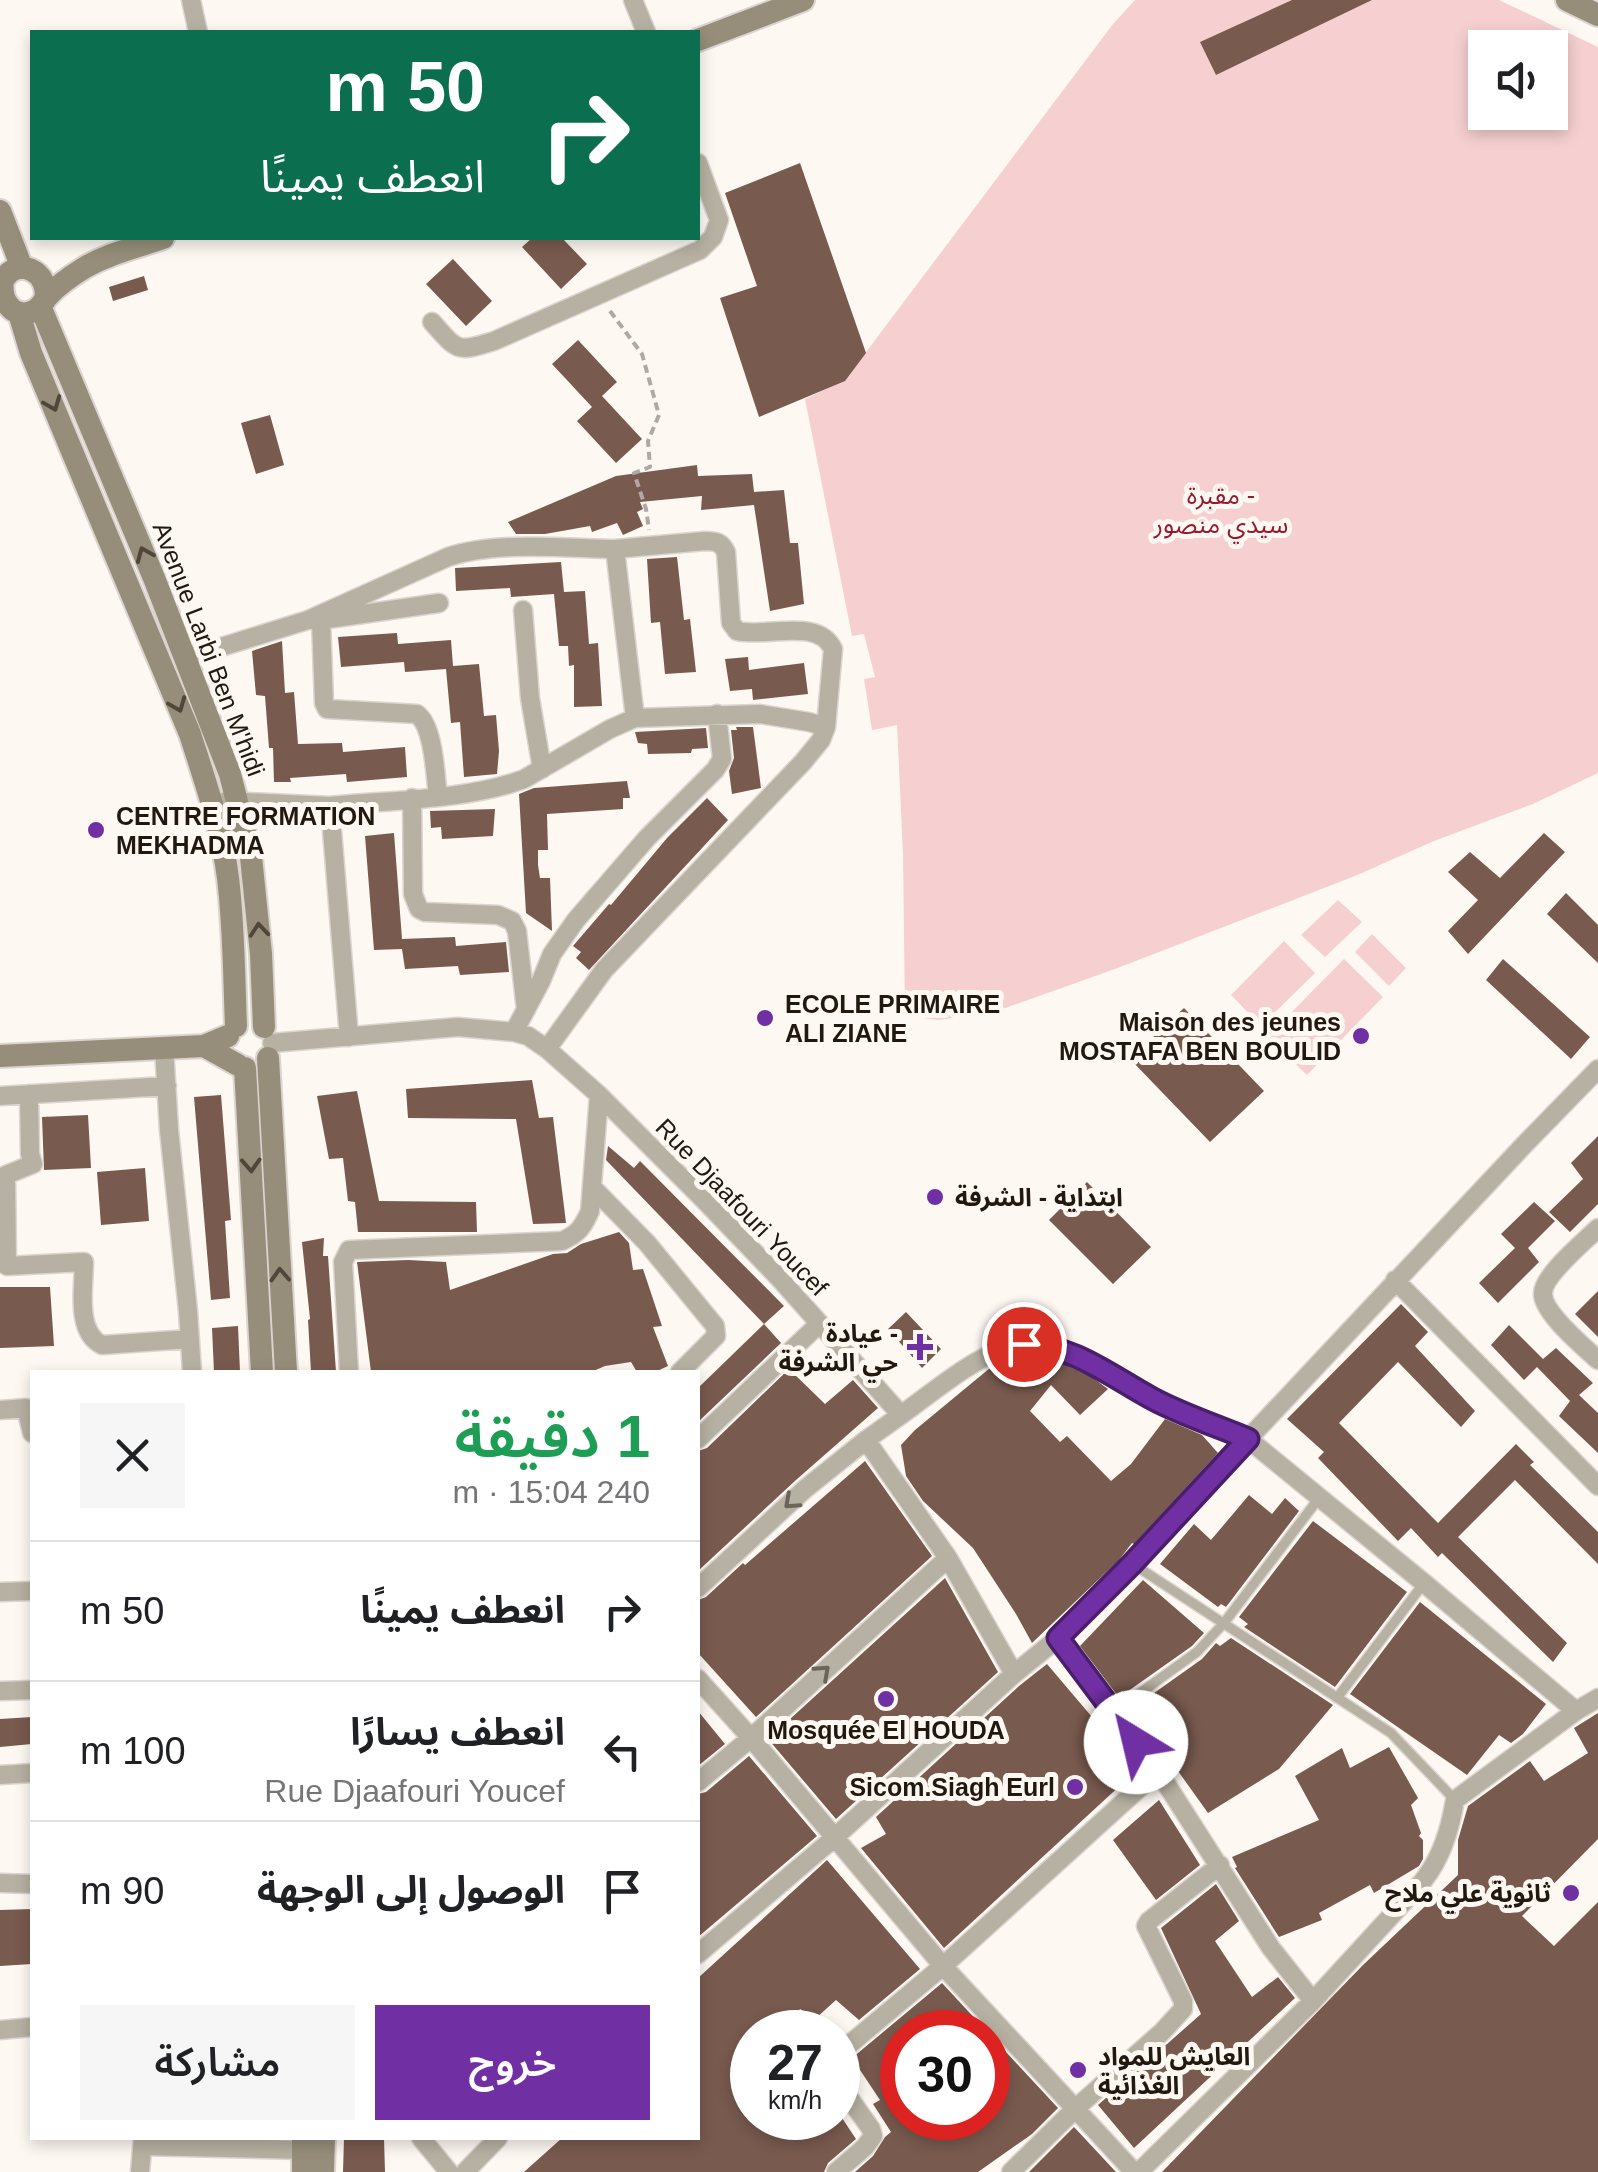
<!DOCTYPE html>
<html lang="ar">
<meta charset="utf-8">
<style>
:root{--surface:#fff;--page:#f6f6f6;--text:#202124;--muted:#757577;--line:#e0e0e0;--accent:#712fa4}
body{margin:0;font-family:Arial,"Noto Sans Arabic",sans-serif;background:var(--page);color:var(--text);direction:rtl;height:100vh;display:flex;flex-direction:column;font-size:38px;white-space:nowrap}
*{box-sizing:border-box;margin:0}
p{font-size:32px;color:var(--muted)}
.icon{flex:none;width:55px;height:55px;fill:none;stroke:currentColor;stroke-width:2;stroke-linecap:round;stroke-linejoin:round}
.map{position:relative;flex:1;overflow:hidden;direction:ltr}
.details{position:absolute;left:30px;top:1370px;width:670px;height:770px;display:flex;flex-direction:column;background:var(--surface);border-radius:0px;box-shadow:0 5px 15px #0003;direction:rtl}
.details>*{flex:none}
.top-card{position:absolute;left:30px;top:30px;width:670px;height:210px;border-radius:0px;box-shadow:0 5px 15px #0003;direction:rtl;background:#0b6e4f;color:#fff;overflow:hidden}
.buttons{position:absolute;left:1468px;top:30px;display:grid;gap:20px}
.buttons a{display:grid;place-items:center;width:100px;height:100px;border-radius:0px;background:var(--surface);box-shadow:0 5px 15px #0003;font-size:50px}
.speed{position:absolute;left:730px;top:2010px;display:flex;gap:20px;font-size:50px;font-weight:700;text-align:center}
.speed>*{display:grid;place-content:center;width:130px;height:130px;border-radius:50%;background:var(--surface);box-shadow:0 5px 15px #0003;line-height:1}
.speed small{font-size:25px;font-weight:400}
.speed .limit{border:15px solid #d22;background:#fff;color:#111}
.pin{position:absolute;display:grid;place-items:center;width:85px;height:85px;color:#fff;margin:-42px;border:5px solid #fff;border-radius:50%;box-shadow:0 2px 10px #0007}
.me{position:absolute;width:110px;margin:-55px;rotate:324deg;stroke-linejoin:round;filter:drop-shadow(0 0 8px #0008)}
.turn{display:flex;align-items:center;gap:35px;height:210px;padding:0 50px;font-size:45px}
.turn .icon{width:130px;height:130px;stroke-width:2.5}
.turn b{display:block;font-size:70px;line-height:85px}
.round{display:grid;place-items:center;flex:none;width:105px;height:105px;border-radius:0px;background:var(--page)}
.summary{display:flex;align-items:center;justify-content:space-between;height:170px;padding:0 50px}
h1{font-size:60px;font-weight:600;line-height:75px;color:#1e9e55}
.primary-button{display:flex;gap:20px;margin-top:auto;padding:20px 50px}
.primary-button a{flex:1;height:115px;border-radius:0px;background:var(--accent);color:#fff;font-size:40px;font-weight:600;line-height:115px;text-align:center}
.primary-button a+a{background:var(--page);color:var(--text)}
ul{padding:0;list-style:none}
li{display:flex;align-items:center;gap:30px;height:140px;padding:0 50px;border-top:2px solid var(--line)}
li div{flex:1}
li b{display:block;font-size:38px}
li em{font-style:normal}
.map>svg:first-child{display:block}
</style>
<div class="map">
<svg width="1598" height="2172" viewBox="0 0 1598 2172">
<rect width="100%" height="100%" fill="#fef8f3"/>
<path fill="#f6d0d0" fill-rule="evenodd" d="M1135,0H1499L1598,47V773L1533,804L1434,841L1355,876L1115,969L994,1012L939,1020L905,1016L903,854L897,725L872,730L864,679L875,677L864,634L852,636L805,399L845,380L1113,24ZM1485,48H1550V112H1485Z
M1338,900L1362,922L1325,957L1301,935Z
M1372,934L1406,968L1389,986L1355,952Z
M1284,941L1315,973L1261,1026L1231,995Z
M1344,959L1383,997L1307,1075L1267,1037Z"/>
<path fill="#795a4f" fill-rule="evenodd" d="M1292,0H1372L1216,75L1200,42Z
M800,163L866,353L845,381L759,417L720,298L757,286L725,193Z
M532,238H562L587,264L561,289L522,247Z
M453,259L492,301L466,326L426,284Z
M144,276L148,290L113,301L109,287Z
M578,340L617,382L602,396L642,439L616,463L577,421L592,407L552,364Z
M270,415L284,465L256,474L241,423Z
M697,465L698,476L752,474L754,492L784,490L790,543H798L804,604L770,611L754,505L701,510L702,496L640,502L643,509L637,512L643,526L623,535L617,523L592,532L590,526L545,534H516L508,522L616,476Z
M677,557L684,620L690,619L696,672L665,674L660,622L651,623L647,559Z
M561,562L564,592L585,591L589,644L598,643L602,706L574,707V665L569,666L568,646H559L554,594L511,597L510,588L456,591L455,568Z
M397,633L398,644L451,640L453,666L479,664L484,716L496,715L499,751L497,774L464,777L460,722L451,723L446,669L405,672L404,662L341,667L338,637Z
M282,641L285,693L294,692L298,744L342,743L343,752L405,747L407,777L347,782L346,774L290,778L291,782H274L273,748H269L265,696L256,695L252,651Z
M748,657L749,670L804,663L808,694L753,700L752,689L730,691L725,659Z
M736,727H753L761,788L732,794L729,771L734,758L731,730H737Z
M706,728L708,748L692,749L691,753L648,754L647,744L638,743L635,732Z
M627,781L630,798H623V809L547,814L548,850H538V865L540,878H550L552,931L526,913L519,794L534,788Z
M707,798L728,820L589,970L576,958L581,952L573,946L609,904L611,905L667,838Z
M495,809L493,836L442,839L441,827L431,828L430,811Z
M394,833L402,939L455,937L456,946L506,942L509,972L460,975L458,966L405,969L402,949L374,950L365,836Z
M1544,833L1565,852L1468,954L1448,931L1478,900L1448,872L1470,852L1500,878Z
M1566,893L1598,925V963L1547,914Z
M1503,959L1590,1037L1571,1059L1486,980Z
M1184,1008L1264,1091L1210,1142L1130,1059Z
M532,1080L539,1118L553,1117L566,1223L533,1224L516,1119L408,1118L406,1089Z
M357,1091L379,1201L476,1202L477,1232H358L355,1202L348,1201L343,1158L329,1159L317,1096Z
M221,1095L231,1220L225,1221L230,1298L211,1300L194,1097Z
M88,1115L91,1168L44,1170L42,1117Z
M1598,1136V1204L1570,1232L1549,1212L1583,1179L1571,1163Z
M608,1146L634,1168L640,1161L784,1306L764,1324L606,1160Z
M145,1168L149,1221L101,1225L97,1172Z
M1087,1182L1151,1247L1113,1284L1049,1220Z
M1534,1202L1555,1221L1528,1248L1539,1262L1498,1303L1479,1283L1515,1248L1501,1234Z
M619,1232L629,1243L633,1270L643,1269L662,1326L653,1327L668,1366L655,1372H637L631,1362L605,1366L591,1372H371L357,1262L408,1260L446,1262L450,1290L553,1254L567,1253L581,1244Z
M324,1238L323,1256H328L336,1372H311L308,1320L310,1319L302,1242Z
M0,1287H50L54,1346L0,1348Z
M1598,1291V1337L1575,1314Z
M1401,1304L1428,1332L1415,1346L1475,1411L1461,1427L1398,1362L1339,1423L1438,1523L1516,1444L1534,1462L1530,1465L1598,1532V1564L1515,1480L1458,1537L1567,1643L1553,1662L1442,1553L1438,1557L1411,1528L1398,1541L1318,1458L1324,1452L1287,1419Z
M906,1312L941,1349L922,1368L888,1329Z
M764,1324L781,1343L698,1422V1388Z
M1509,1325L1543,1359L1556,1348L1593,1383L1579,1395L1598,1413V1453L1559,1416L1570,1401L1537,1367L1524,1380L1491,1345Z
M238,1326L240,1372H214L212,1328Z
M1027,1357L1061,1363L1092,1377L1108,1389L1080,1415L1051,1385L1030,1411L1060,1442L1067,1436L1111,1481L1131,1464L1165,1419L1202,1435L1218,1453L1134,1544L1132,1543L1119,1560L1032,1643L1016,1614L973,1548L923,1501L906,1476L901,1445L915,1430L990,1368L1009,1360Z
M789,1369L825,1404L853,1380L878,1408L796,1480L698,1571V1451L707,1448Z
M865,1461L932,1556L756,1717L698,1653V1600L706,1597L743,1563L745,1565Z
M1249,1495L1272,1514L1285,1498L1299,1511L1226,1607L1221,1604L1218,1607L1160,1564L1194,1524L1211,1540Z
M1313,1521L1407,1592L1335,1687L1244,1627L1248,1624L1239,1617Z
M945,1578L998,1672L836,1819L768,1739Z
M1143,1580L1204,1633L1192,1646L1124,1694L1122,1691L1117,1695L1080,1646Z
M1420,1602L1546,1704L1523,1734L1511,1743L1499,1735L1467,1775L1350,1694Z
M1231,1638L1333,1705L1279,1769L1208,1813L1133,1708L1202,1659L1216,1643L1220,1646Z
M1047,1664L1137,1770L944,1948L861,1848L886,1834L876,1817L1019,1686Z
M698,1711L725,1744L698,1766Z
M1598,1713V1839L1522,1916L1554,1946L1598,1902V2172H1162L1363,1965L1458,1875V1840L1468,1806L1530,1761L1544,1781L1588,1753L1574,1728Z
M32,1717V1744L0,1747V1719Z
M1389,1747L1418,1798L1411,1805L1421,1833L1419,1836L1423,1840V1859L1419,1866L1374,1893L1370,1885L1319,1913L1322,1920L1279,1937L1235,1868L1237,1867L1232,1857L1319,1820L1295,1776L1342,1748L1350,1768Z
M749,1756L817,1836L698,1937V1794L706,1792Z
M1159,1800L1200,1865L1156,1900L1113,1840Z
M827,1860L920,1969L859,2020L836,2000L815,2019L800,2009L785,2032H752V2118H842L856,2139L828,2163L824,2172H524L562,2138H698V1978Z
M1216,1884L1239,1921L1215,1941L1252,1997L1278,1977L1295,1998L1134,2148L1098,2105L1201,2014L1161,1928Z
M32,1909V1964L0,1966V1910Z
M942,1983L1058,2108L1032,2134L978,2172H855L873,2156L885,2137L891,2132L873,2104L880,2100L852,2058ZM902,2032H988V2118H902Z
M1074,2127L1116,2172H1029Z
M344,2138H384L385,2172H343Z"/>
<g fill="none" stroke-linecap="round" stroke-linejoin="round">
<defs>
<path id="service" d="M1133,1564L1391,1733L1455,1800
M1337,1698L1424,1583
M1115,1711L1197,1652L1224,1623L1319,1498"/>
<path id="minor" d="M191,0L198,32
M633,0L646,32
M432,322C458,351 456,353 494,341L700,250L713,237L719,220L698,163
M615,549L705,541C716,541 721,542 726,552L731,623L737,631C767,638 818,617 833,649L826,727
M523,610L530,698L542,769
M308,620L448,557C496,541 563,548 615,549L635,718
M321,620L324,703L327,709L417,714C434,727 435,774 438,796
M186,658L308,620H321L439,603
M412,798L413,894L419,909L425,912L498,915L512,921L517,931L526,1010
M226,801L330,806
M514,1032L541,981L552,954L576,920L647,838L715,770L722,759L717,714
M349,1037L330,806C391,800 468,800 524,779L610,729L635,718L760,714L809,722L826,727L821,740L803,762L604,970L547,1049
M272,1043L458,1027L514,1032L528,1036L547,1049L599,1095L706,1202L780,1279L901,1415C932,1393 970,1360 1006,1348C1059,1331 1111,1377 1155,1400C1184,1416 1217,1426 1248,1439L1133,1564L1058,1638L1014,1674L834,1838L698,1954
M164,1048L169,1130L188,1311L192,1372
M1598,1069L1523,1146L1248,1439L1424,1583L1576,1711L1598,1698
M29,1094L30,1154L33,1164L6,1175L7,1266L84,1262C84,1286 75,1332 102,1345L190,1339
M0,1096L167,1086
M592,1187L647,1243L715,1326L716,1336L680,1372
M1598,1228C1585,1241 1542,1276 1543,1294C1543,1313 1584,1347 1598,1360
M1395,1280L1598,1486
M349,1372L343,1262L349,1250L562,1241C578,1234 583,1227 590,1211L599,1095
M0,1410L26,1408L32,1433
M901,1415L866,1440L948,1558L1014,1674
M698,1439L819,1324
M698,1588L805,1489L866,1440
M0,1592L32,1591
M698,1679L751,1738L943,1966L1134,2172
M0,1691L32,1690
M1158,1771L1271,1948L1313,2001
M0,1775L32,1773
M698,1782L751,1738L948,1558
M0,1883L32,1884
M0,2030L32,2027
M838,2054L943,1966L1158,1771L1058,1638
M421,2138L449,2172
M143,2146L304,2150
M140,2172L143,2138
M465,2172L498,2138
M836,2172L865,2147L873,2136L871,2129L838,2082
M1011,2172L1076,2108L1162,2032L1183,2009V2001L1146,1926L1149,1921L1220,1865
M1139,2172L1313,2001L1423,1881C1442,1857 1450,1829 1455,1800L1576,1711"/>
<path id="secondary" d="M1567,0L1598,15
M698,40L803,0
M0,211L22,268
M45,300C51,271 16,255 3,281C0,299 12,319 31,312C39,310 42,303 47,297C57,286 71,276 84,268C107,254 138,247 163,238
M40,306L154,578L230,774L251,857L261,954L264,1027
M19,313L31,353L190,734C205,781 222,829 228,878C234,927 234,977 236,1026
M204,1046L238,1065
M0,1056L204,1046L228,1036
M268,1058L286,1372
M245,1068L262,1372
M303,2172V2138
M323,2172L324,2138"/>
</defs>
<use href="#service" stroke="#dbd4cf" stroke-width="12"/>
<use href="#minor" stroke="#dbd4cf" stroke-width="21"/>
<use href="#secondary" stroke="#dbd4cf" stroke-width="26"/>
<path stroke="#b0a9a3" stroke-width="4" stroke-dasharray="8 5" stroke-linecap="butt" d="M610,311L642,354L659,415L648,441L650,467L634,473L646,509L649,530"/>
<use href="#service" stroke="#b7b1a3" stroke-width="9"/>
<use href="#minor" stroke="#b7b1a3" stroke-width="18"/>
<use href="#secondary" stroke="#968e7a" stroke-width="22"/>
</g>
<defs><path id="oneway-chevron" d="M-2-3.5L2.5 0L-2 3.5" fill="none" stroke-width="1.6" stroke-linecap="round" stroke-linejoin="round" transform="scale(2.5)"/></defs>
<g stroke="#50473a">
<use href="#oneway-chevron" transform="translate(53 404) rotate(68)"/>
<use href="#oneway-chevron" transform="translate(144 554) rotate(-113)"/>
<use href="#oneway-chevron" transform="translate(178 705) rotate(68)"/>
<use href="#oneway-chevron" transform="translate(259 930) rotate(-95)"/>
<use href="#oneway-chevron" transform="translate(251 1165) rotate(87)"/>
<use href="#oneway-chevron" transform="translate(280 1275) rotate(-93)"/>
</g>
<g stroke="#6c6459">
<use href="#oneway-chevron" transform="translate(791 1502) rotate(138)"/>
<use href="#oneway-chevron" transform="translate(823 1672) rotate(-42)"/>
</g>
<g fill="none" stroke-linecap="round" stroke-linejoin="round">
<defs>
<path id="route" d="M1024,1344C1073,1345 1112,1377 1153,1399C1183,1415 1217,1426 1248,1439L1132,1564L1058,1638L1136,1742"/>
</defs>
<use href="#route" stroke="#491f6b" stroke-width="25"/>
<use href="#route" stroke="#712fa4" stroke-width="18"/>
</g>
<g fill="#712fa4" stroke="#fef8f3" stroke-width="4">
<circle cx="96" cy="830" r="10"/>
<circle cx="765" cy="1018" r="10"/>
<circle cx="1361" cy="1036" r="10"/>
<circle cx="935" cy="1197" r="10"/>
<path d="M915 1332h10v10h10v10h-10v10h-10v-10h-10v-10h10z"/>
<circle cx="886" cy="1699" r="10"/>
<circle cx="1075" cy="1787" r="10"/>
<circle cx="1571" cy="1893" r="10"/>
<circle cx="1078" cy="2070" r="10"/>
</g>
<g text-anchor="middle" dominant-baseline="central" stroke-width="10" stroke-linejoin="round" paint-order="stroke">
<g font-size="25" fill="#96182f" stroke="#fef8f3">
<text x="1221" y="495">مقبرة -<tspan x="1221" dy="29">سيدي منصور</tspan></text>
</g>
<g font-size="25" fill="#21180f" stroke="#fef8f3">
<text transform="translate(209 649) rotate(69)">Avenue Larbi Ben M'hidi</text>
<text transform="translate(742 1207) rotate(46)">Rue Djaafouri Youcef</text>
</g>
<g font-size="25" font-weight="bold" fill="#21180f" stroke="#fef8f3" text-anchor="start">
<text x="116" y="816">CENTRE FORMATION<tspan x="116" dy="29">MEKHADMA</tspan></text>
<text x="785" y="1004">ECOLE PRIMAIRE<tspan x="785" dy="29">ALI ZIANE</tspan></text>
<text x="1341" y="1022" text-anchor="end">Maison des jeunes<tspan x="1341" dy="29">MOSTAFA BEN BOULID</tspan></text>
<text x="955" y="1197">ابتداية - الشرفة</text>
<text x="898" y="1333" text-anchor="end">عيادة -<tspan x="898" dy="29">حي الشرفة</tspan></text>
<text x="886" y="1730" text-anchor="middle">Mosquée El HOUDA</text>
<text x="1055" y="1787" text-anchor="end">Sicom.Siagh Eurl</text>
<text x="1551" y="1893" text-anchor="end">ثانوية علي ملاح</text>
<text x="1098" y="2056">العايش للمواد<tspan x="1098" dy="29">الغذائية</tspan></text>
</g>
</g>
</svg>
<div class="buttons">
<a><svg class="icon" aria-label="sound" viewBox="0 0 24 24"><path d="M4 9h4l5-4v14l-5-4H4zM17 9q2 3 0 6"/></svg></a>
</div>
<div class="speed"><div>27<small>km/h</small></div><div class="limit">30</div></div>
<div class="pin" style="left:1024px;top:1344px;background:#d93025"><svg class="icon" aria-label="arrive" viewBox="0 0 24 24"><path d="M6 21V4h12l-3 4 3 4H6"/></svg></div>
<svg class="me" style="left:1136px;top:1742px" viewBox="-20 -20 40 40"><circle r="19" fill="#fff"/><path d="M0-13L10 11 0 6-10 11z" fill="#712fa4"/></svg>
<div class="top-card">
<div class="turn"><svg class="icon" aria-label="right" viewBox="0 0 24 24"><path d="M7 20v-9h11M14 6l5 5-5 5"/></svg><div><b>50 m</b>انعطف يمينًا</div></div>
</div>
<section class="details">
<div class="summary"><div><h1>1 دقيقة</h1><p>240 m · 15:04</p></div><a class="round"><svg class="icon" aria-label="close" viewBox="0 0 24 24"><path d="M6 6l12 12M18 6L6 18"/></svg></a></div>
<ul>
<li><svg class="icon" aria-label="right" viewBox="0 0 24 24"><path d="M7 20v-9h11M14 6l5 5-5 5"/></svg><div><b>انعطف يمينًا</b></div><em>50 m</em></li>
<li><svg class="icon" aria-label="left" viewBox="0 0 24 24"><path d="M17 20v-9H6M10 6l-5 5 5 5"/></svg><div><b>انعطف يسارًا</b><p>Rue Djaafouri Youcef</p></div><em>100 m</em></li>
<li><svg class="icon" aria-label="arrive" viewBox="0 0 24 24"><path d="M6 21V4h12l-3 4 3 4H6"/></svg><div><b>الوصول إلى الوجهة</b></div><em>90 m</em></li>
</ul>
<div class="primary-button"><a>خروج</a><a>مشاركة</a></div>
</section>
</div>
